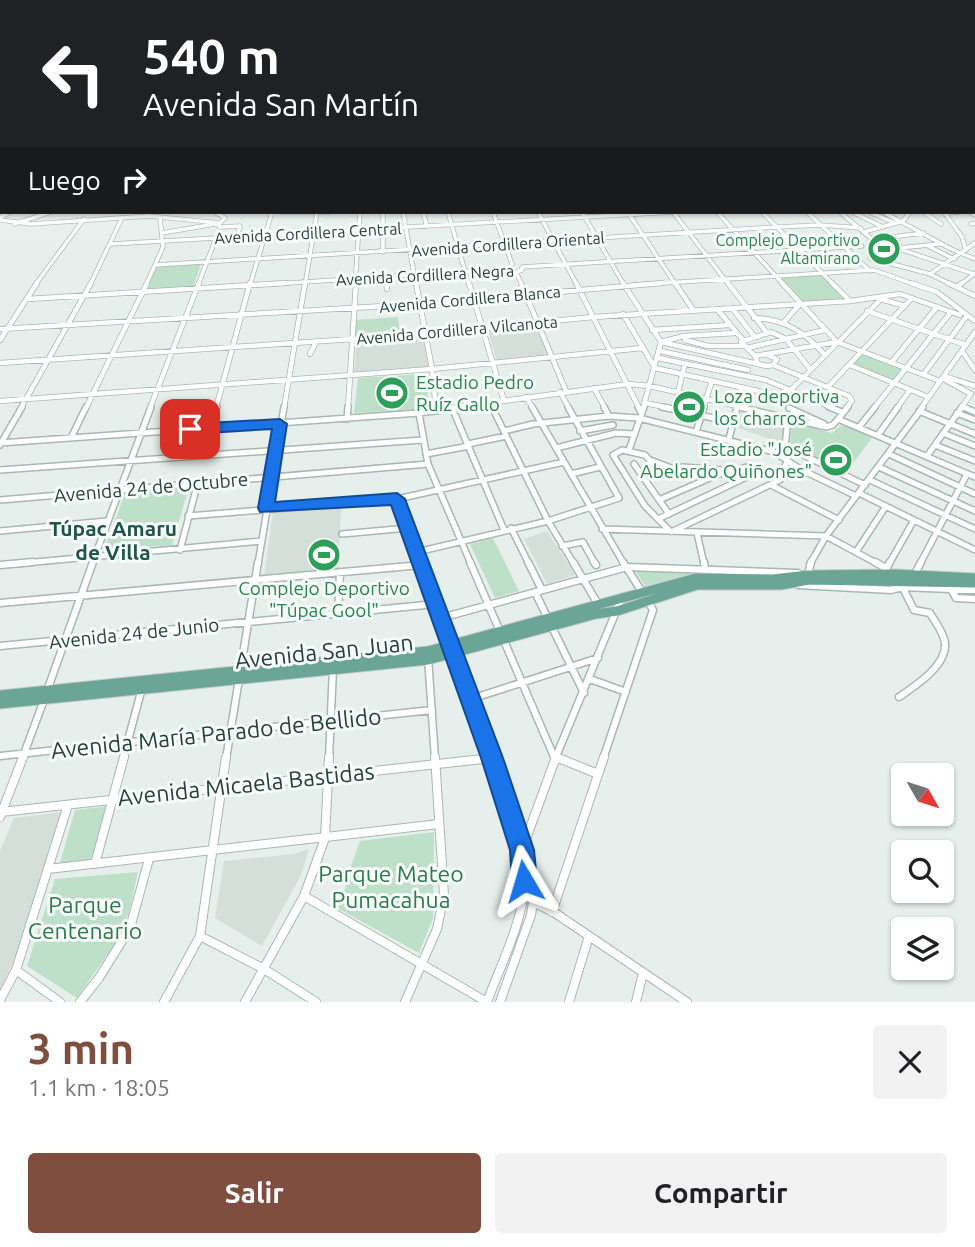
<!DOCTYPE html>
<html lang="es">
<meta charset="utf-8">
<style>
:root{--surface:#fff;--page:#f2f2f2;--text:#202124;--muted:#757577;--accent:#7f4e3f}
body{margin:0;font-family:Ubuntu,sans-serif;background:var(--page);color:var(--text);height:100vh;display:flex;flex-direction:column;font-size:26px;white-space:nowrap}
*{box-sizing:border-box;margin:0}
p{font-size:23px;color:var(--muted)}
.icon{flex:none;width:38px;height:38px;fill:none;stroke:currentColor;stroke-width:2;stroke-linecap:round;stroke-linejoin:round}
.map{position:relative;height:1002px;overflow:hidden}
.drawer{display:flex;flex-direction:column;background:var(--surface);flex:1}
.drawer>*{flex:none}
.guide{position:absolute;left:0px;top:0px;width:976px;height:214px;box-shadow:0 2px 5px #0004;background:#202124;color:#fff;overflow:hidden}
.needle{width:46px;rotate:129deg}
.tools{position:absolute;left:891px;top:763px;display:grid;gap:14px}
.tools a{display:grid;place-items:center;width:63px;height:63px;border-radius:7px;background:var(--surface);box-shadow:0 2px 5px #0004;font-size:35px}
.pin{position:absolute;display:grid;place-items:center;width:60px;height:60px;color:#fff;margin:-30px;border-radius:14px;box-shadow:0 4px 10px #0006}
.me{position:absolute;width:77px;margin:-38px;rotate:353deg;stroke-linejoin:round;filter:drop-shadow(0 0 5px #0008)}
.turn{display:flex;align-items:center;gap:24px;height:147px;padding:0 28px;font-size:32px}
.turn .icon{width:91px;height:91px;stroke-width:2.5}
.turn b{display:block;font-size:49px;line-height:60px}
.then{display:flex;align-items:center;height:66px;padding:0 28px;background:#0003;gap:14px;font-size:26px}
.round{display:grid;place-items:center;flex:none;width:74px;height:74px;border-radius:7px;background:var(--page)}
.headline{display:flex;align-items:center;justify-content:space-between;height:119px;padding:0 28px}
h1{font-size:42px;font-weight:700;line-height:52px;color:var(--accent)}
.button{display:flex;gap:14px;margin-top:auto;padding:14px 28px}
.button a{flex:1;height:80px;border-radius:7px;background:var(--accent);color:#fff;font-size:28px;font-weight:700;line-height:80px;text-align:center}
.button a+a{background:var(--page);color:var(--text)}
.map>svg:first-child{display:block}
</style>
<div class="map">
<svg width="975" height="1002" viewBox="0 0 975 1002">
<rect width="100%" height="100%" fill="#e6efeb"/>
<path fill="#d4dfda" d="M538,326L550,355L497,361L488,331Z
M424,338L430,368L354,372L357,342Z
M742,411L784,423L783,444L736,427Z
M341,507L338,569L264,576L273,513Z
M547,531L575,575L547,584L524,539Z
M62,812L16,955L0,991V851L14,818Z
M309,849L301,875L262,946L215,918L224,861L294,854Z"/>
<path fill="#bfe0c8" d="M201,264L193,287L144,290L156,267Z
M822,275L847,299L802,303L780,278Z
M398,317L400,334L354,338V320Z
M863,354L902,369L893,380L853,364Z
M428,374L427,409L354,413L358,378Z
M791,423L832,433L843,424L872,438L845,474L790,446Z
M189,487L172,545L104,550L126,491Z
M493,538L519,591L495,598L470,544Z
M634,569L779,575L690,574L645,586Z
M109,806L94,863L59,866L75,810Z
M434,832L433,918L419,953L337,908L346,886L344,885L360,841Z
M138,872L129,912L118,939L77,998L27,966L55,879Z"/>
<g fill="none" stroke-linecap="round" stroke-linejoin="round">
<defs>
<path id="minor-far5" d="M0,174L2,172"/>
<path id="minor-far4" d="M215,212L225,218L218,225L220,227L240,226L237,237
M281,212H330
M383,212V252
M403,212L416,285
M423,212L427,227
M448,212L469,285
M493,212L512,264
M538,212L577,285
M582,212L624,285
M673,212L729,285
M717,212L784,285
M762,212L834,285
M807,212L870,271
M840,212L873,240L974,274
M852,212L883,227
M869,212L895,223
M883,212L951,249L975,259
M928,212L926,214L941,224
M944,212L962,237L966,250
M969,212L975,215
M946,213L959,212
M629,214L676,285
M0,218L10,212
M0,220L31,224L149,216L219,223
M14,224L51,212
M971,224L975,223
M864,232L903,221L910,212
M162,233L215,224
M876,239L924,233
M873,240L882,260L898,248L940,244
M110,244L674,212
M926,245L954,259
M870,258L930,274L952,285
M155,265L777,227L821,225L861,228
M516,272L522,270V267L862,246
M516,272L522,285
M930,274L975,243
M386,277L387,285
M35,285L84,219
M90,285L122,218
M146,285L163,247L160,218
M198,285L216,238
M250,285L272,212
M258,285L506,269L516,272
M305,285L317,212
M355,285L360,212
M633,285L874,270L916,285
M960,285L975,273"/>
<path id="minor-far3" d="M386,283L387,289
M416,283L432,369L436,408
M469,283L504,401
M521,283L566,391
M576,283L639,408
M623,283L661,342
M675,283L694,311
M728,283L767,333
M782,283L837,342L940,381
M832,283L850,301
M911,283L937,292L975,321
M948,283L975,296
M958,286L962,283
M28,299L286,283
M732,308L754,336
M717,309L743,340
M867,311L966,345
M623,314L655,368L776,395L791,390L881,299L905,306
M754,318C785,319 804,332 824,354
M785,321L800,304
M0,329L419,304L662,283
M652,330L729,325
M0,340L37,283
M685,340L708,346H744
M661,342L767,366L773,365L777,359L767,355
M661,342L684,336L735,333
M747,348L825,330
M660,351L748,370
M962,351L975,370
M310,354L316,342
M755,356L837,342
M658,358L766,380L833,408
M0,363L425,334L593,317L850,301L900,294L960,315
M891,363L937,307
M758,364L755,356L741,342L771,332L786,339L810,369
M773,365L849,396L852,401L846,408
M850,365L928,397
M923,375L966,317
M947,377L975,386
M942,378L971,394L961,408
M828,387L912,298
M594,388L605,408
M560,392L569,408
M678,392L685,364
M526,397L533,408
M0,401L432,369L642,348
M645,403L670,408
M491,404L493,408
M962,406L967,408
M21,408L91,283
M86,408L147,283
M150,408L199,283
M216,408L250,283
M284,408L305,283
M348,408L356,283
M452,408L628,384L650,386L746,408
M643,408L661,342
M703,408L712,381
M736,408L741,388
M874,408L951,312
M897,408L910,390
M921,408L975,332"/>
<path id="minor-far2" d="M436,407V411
M492,407L548,521L574,564
M532,407L624,564
M604,407L609,416
M638,407L641,412
M662,407L732,422
M739,407L826,427L833,425L848,407
M829,407L842,412
M963,407L975,412
M789,408L824,424
M453,410L504,530
M919,411L975,434
M419,413L428,464L471,564
M957,413L975,420
M347,419L348,407
M838,419L975,477
M859,427L875,407
M504,431L533,424L609,416L639,418L774,452L802,470L856,496
M580,431L613,425
M696,432L704,407
M943,433L975,446
M878,435L898,407
M71,438L86,407
M729,439L737,407
M0,443L419,413L465,407
M468,444L506,436
M0,445L22,407
M935,445L975,461
M785,446L865,485
M556,448L616,433L634,434
M629,450L644,407
M204,454L217,407
M426,454L469,446
M889,454L975,494
M927,456L962,407
M784,458L788,417
M650,460L674,469
M634,464L669,514
M879,467L975,511
M0,470L422,440
M722,470L682,467L662,475L645,455L622,450L613,455L645,506L671,532L780,480L787,461
M571,474L600,467
M870,480L975,529
M771,485L839,520
M859,493L975,550
M397,499L421,564
M0,500L428,464
M188,516L397,499L564,462
M658,519L753,474L748,467L719,474L659,500
M511,528L529,564
M602,529L826,536L878,564
M0,531L107,521
M697,533L704,564
M342,534L408,528
M562,546L583,542L595,564
M180,550L198,482
M417,552L548,521L619,498L568,407
M856,552L886,506
M14,564L261,541
M92,564L151,407
M258,564L284,407
M810,564L826,536L923,407
M889,564L914,520
M920,564L967,474"/>
<path id="minor-far1" d="M420,562L492,759
M470,562L555,759
M528,562L542,590
M573,562L598,604
M594,562L596,565
M623,562L642,592
M704,562L705,568
M875,562L886,568
M0,565L33,562
M886,569L890,562
M917,577L915,574L921,562
M798,585L891,590L902,587L975,590
M810,586L808,575L811,562
M950,587L956,598L975,599
M535,592L584,693
M0,603L421,565
M338,613L340,572
M441,618L627,567L798,573
M0,646L436,604
M428,657L435,759
M590,679L626,692
M47,691L93,562
M899,697C915,686 947,666 945,643C944,633 935,622 930,613L914,610L902,586
M471,699L598,658
M0,756L432,710
M556,757L560,759
M22,759L44,700
M123,759L142,688
M226,759L258,562
M329,759L333,668
M487,759L492,758
M555,759L622,597
M603,759L653,610L647,600"/>
<path id="minor" d="M556,757L598,774
M1,812L492,758
M0,817L23,757
M522,850L556,757
M95,864L124,757
M48,869L439,824
M304,896L487,1002
M533,902L555,913L687,1002
M552,912L604,757
M200,936L264,969L316,1002
M16,970L60,1002
M0,1000L16,970L68,805
M80,1002L99,978L130,928L149,859
M164,1002L200,936L226,757
M245,1002L304,896L325,838L329,757
M405,1002L437,929L444,895L435,757
M487,1002C501,964 522,924 525,883C527,844 504,794 492,757
M500,1002L531,915L533,902L526,883
M569,1002L589,936
M636,1002L643,973"/>
<path id="major" d="M0,695L428,651L696,578L773,579L808,575L896,574L975,578
M0,704L428,660L596,614L617,611L697,585H781L809,580L975,583"/>
</defs>
<use href="#minor-far5" stroke="#a8b8b2" stroke-width="3.5"/>
<use href="#minor-far4" stroke="#a8b8b2" stroke-width="5"/>
<use href="#minor-far3" stroke="#a8b8b2" stroke-width="6"/>
<use href="#minor-far2" stroke="#a8b8b2" stroke-width="8"/>
<use href="#minor-far1" stroke="#a8b8b2" stroke-width="9"/>
<use href="#minor" stroke="#a8b8b2" stroke-width="10"/>
<use href="#major" stroke="#c2cac8" stroke-width="11"/>
<use href="#minor-far5" stroke="#fff" stroke-width="2.5"/>
<use href="#minor-far4" stroke="#fff" stroke-width="3.5"/>
<use href="#minor-far3" stroke="#fff" stroke-width="4.5"/>
<use href="#minor-far2" stroke="#fff" stroke-width="5"/>
<use href="#minor-far1" stroke="#fff" stroke-width="6"/>
<use href="#minor" stroke="#fff" stroke-width="8"/>
<use href="#major" stroke="#6aa596" stroke-width="9"/>
</g>
<linearGradient id="sky" x2="0" y2="1"><stop stop-color="#84bce0"/><stop offset="0.43" stop-color="#f4f8f6"/><stop offset="1" stop-color="#f4f8f6" stop-opacity="0"/></linearGradient>
<rect width="975" height="246" fill="url(#sky)"/>
<path fill="#1a73e8" stroke="#114b97" stroke-width="2" d="M280,419L287,424L275,502L397,493L405,499L503,758L534,850L537,881L533,889L524,893L516,889L512,881L510,850L481,758L391,505L260,512L258,508L272,429L190,434L183,429L190,424Z"/>
<defs>
<symbol id="stadium-disc" viewBox="-11 -11 22 22"><circle r="9.5" fill="#2e9e5b" stroke="#f7fbf9"/><path d="M0-5a6.5 5 0 1 0 0 10a6.5 5 0 1 0 0-10ZM-3.5-1.8h7v3.6h-7Z" fill="#fff"/></symbol>
</defs>
<g fill-rule="evenodd">
<use href="#stadium-disc" x="865" y="230" width="38" height="38"/>
<use href="#stadium-disc" x="373" y="374" width="38" height="38"/>
<use href="#stadium-disc" x="670" y="388" width="38" height="38"/>
<use href="#stadium-disc" x="817" y="441" width="38" height="38"/>
<use href="#stadium-disc" x="305" y="536" width="38" height="38"/>
</g>
<g text-anchor="middle" dominant-baseline="central" stroke-width="6" stroke-linejoin="round" paint-order="stroke">
<g font-size="16" fill="#24423a" stroke="#f7fbf9">
<text transform="translate(308 233) rotate(-3)">Avenida Cordillera Central</text>
<text transform="translate(508 244) rotate(-4)">Avenida Cordillera Oriental</text>
<text transform="translate(425 275) rotate(-3)">Avenida Cordillera Negra</text>
<text transform="translate(470 299) rotate(-5)">Avenida Cordillera Blanca</text>
<text transform="translate(457 330) rotate(-5)">Avenida Cordillera Vilcanota</text>
</g>
<g font-size="16" fill="#27864d" stroke="#f7fbf9" text-anchor="end">
<text x="860" y="240">Complejo Deportivo<tspan x="860" dy="18">Altamirano</tspan></text>
</g>
<g font-size="19" fill="#27864d" stroke="#f7fbf9" text-anchor="start">
<text x="416" y="382">Estadio Pedro<tspan x="416" dy="22">Ruíz Gallo</tspan></text>
<text x="714" y="396">Loza deportiva<tspan x="714" dy="22">los charros</tspan></text>
<text x="812" y="449" text-anchor="end">Estadio "José<tspan x="812" dy="22">Abelardo Quiñones"</tspan></text>
<text x="324" y="588" text-anchor="middle">Complejo Deportivo<tspan x="324" dy="22">"Túpac Gool"</tspan></text>
</g>
<g font-size="19" fill="#24423a" stroke="#f7fbf9">
<text transform="translate(151 487) rotate(-5)">Avenida 24 de Octubre</text>
<text transform="translate(134 633) rotate(-6)">Avenida 24 de Junio</text>
</g>
<g font-size="21" font-weight="bold" fill="#1f5548" stroke="#f7fbf9">
<text x="113" y="528">Túpac Amaru<tspan x="113" dy="24">de Villa</tspan></text>
</g>
<g font-size="23" fill="#24423a" stroke="#f7fbf9">
<text transform="translate(324 651) rotate(-6)">Avenida San Juan</text>
<text transform="translate(216 733) rotate(-6)">Avenida María Parado de Bellido</text>
<text transform="translate(246 784) rotate(-6)">Avenida Micaela Bastidas</text>
</g>
<g font-size="23" fill="#2d7a4b" stroke="#f7fbf9">
<text x="391" y="873">Parque Mateo<tspan x="391" dy="26">Pumacahua</tspan></text>
<text x="85" y="904">Parque<tspan x="85" dy="26">Centenario</tspan></text>
</g>
</g>
</svg>
<div class="tools">
<a><svg class="needle" viewBox="-14 -14 28 28"><path d="M0-13l5 13h-10z" fill="#e53935"/><path d="M0 13l5-13h-10z" fill="#757577"/></svg></a>
<a><svg class="icon" aria-label="search" viewBox="0 0 24 24"><circle cx="10" cy="10" r="6"/><path d="M15 15l6 6"/></svg></a>
<a><svg class="icon" aria-label="layers" viewBox="0 0 24 24"><path d="M12 4l9 5-9 5-9-5zM3 14l9 5 9-5"/></svg></a>
</div>
<div class="pin" style="left:190px;top:429px;background:#d93025"><svg class="icon" aria-label="arrive" viewBox="0 0 24 24"><path d="M6 21V4h12l-3 4 3 4H6"/></svg></div>
<svg class="me" style="left:524px;top:881px" viewBox="-20 -20 40 40"><path d="M0-17L14 15 0 8-14 15z" fill="#1a73e8" stroke="#fff" stroke-width="4"/></svg>
<div class="guide">
<div class="turn"><svg class="icon" aria-label="left" viewBox="0 0 24 24"><path d="M17 20v-9H6M10 6l-5 5 5 5"/></svg><div><b>540 m</b>Avenida San Martín</div></div>
<div class="then">Luego<svg class="icon" aria-label="right" viewBox="0 0 24 24"><path d="M7 20v-9h11M14 6l5 5-5 5"/></svg></div>
</div>
</div>
<section class="drawer">
<div class="headline"><div><h1>3 min</h1><p>1.1 km · 18:05</p></div><a class="round"><svg class="icon" aria-label="close" viewBox="0 0 24 24"><path d="M6 6l12 12M18 6L6 18"/></svg></a></div>
<div class="button"><a>Salir</a><a>Compartir</a></div>
</section>
